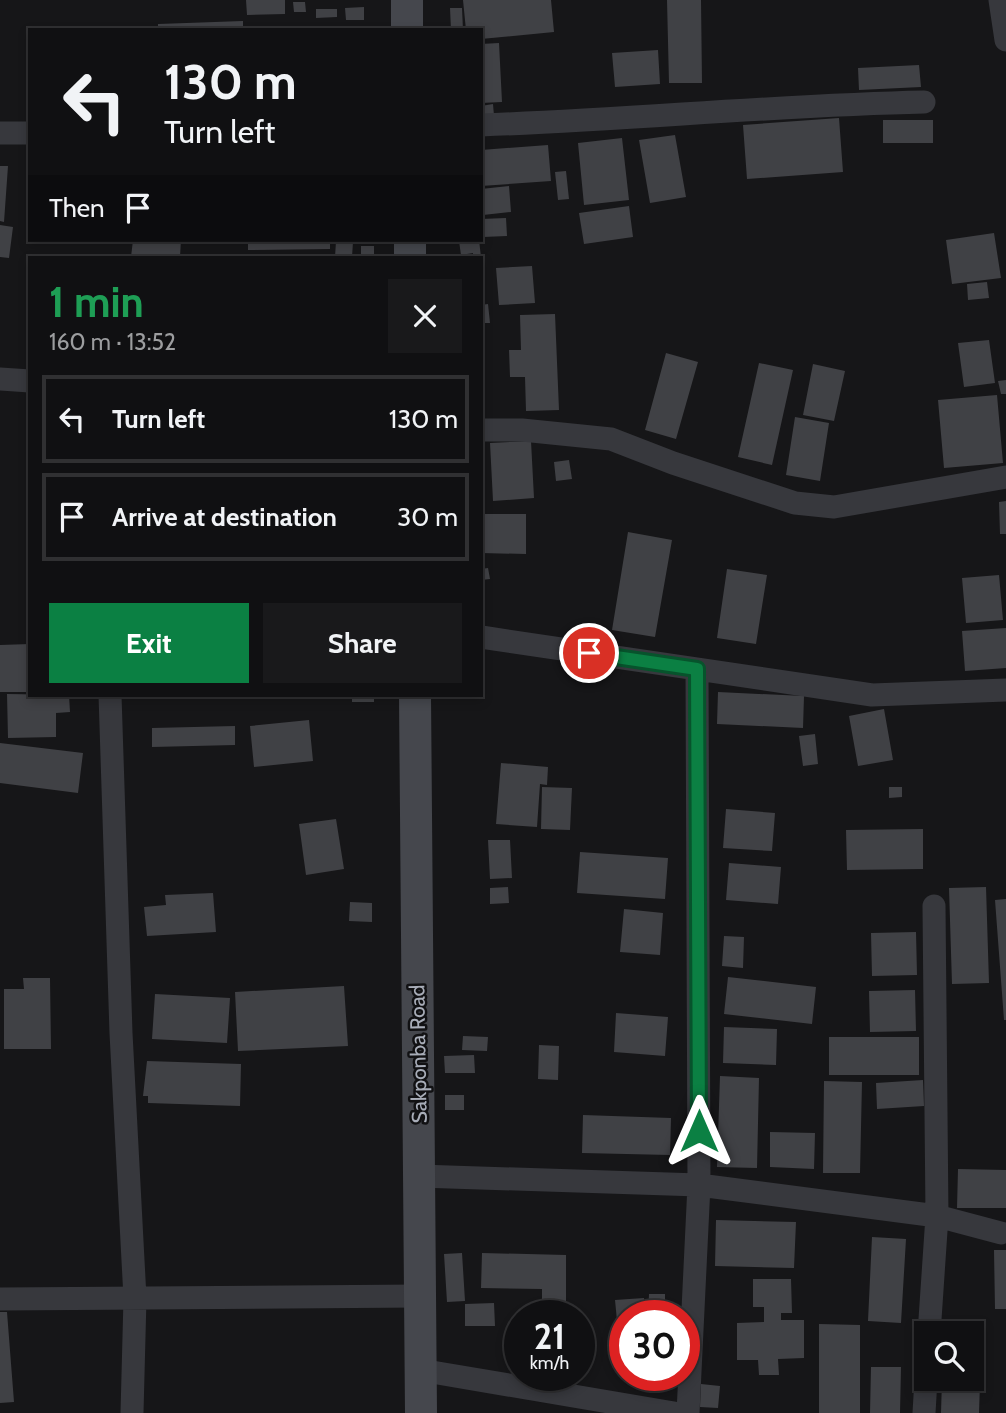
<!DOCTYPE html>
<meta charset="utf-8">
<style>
:root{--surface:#101012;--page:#19191b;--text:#f1f3f6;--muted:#9c9d9f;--line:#303032;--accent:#0b8043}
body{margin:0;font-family:Cabin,sans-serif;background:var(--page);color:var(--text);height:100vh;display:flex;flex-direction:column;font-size:26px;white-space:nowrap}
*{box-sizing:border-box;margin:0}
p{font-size:23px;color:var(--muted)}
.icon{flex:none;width:38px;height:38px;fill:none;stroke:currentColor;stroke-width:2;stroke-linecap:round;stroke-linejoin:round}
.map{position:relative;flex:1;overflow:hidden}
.panel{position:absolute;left:28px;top:256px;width:455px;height:441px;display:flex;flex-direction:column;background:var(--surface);border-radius:0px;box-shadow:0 4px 10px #0003,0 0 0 2px var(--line)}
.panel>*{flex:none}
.top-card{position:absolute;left:28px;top:28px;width:455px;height:214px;border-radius:0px;box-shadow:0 4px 10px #0003,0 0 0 2px var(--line);background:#101012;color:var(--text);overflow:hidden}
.fabs{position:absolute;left:914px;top:1321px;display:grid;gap:14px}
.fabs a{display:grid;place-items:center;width:70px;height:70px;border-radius:0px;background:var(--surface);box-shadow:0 4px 10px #0003,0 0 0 2px var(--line);font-size:35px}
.speed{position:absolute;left:504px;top:1300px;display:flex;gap:14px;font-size:35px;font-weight:700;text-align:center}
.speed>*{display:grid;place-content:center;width:91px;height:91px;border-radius:50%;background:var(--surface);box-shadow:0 4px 10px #0003,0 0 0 2px var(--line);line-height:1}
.speed small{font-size:18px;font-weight:400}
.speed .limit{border:10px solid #d22;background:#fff;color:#111}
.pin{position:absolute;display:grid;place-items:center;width:60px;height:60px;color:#fff;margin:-30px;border:4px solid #fff;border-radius:50%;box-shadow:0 2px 7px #0007}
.me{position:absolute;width:77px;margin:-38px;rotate:0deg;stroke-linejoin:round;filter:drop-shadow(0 0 5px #0008)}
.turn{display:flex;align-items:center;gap:24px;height:147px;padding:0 21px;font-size:32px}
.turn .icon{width:91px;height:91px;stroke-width:2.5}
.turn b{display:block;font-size:49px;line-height:60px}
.then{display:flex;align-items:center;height:66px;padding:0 21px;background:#0003;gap:14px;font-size:26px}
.round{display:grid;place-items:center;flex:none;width:74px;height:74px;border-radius:0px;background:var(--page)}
.head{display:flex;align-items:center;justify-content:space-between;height:119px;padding:0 21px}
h1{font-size:42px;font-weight:700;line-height:52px;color:#1e9e55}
.button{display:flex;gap:14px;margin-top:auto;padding:14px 21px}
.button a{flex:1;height:80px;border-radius:0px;background:var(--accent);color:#fff;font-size:28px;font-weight:700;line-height:80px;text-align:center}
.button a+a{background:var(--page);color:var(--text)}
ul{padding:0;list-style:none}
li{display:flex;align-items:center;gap:21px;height:88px;margin:0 14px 10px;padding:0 7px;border:4px solid var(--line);border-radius:0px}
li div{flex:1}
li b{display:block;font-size:26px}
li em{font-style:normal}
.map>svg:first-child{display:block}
</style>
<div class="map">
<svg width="1006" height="1413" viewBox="0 0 1006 1413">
<rect width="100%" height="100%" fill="#161618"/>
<path fill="#404145" d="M246,0H285V14L247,15Z
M463,0H551L554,32L481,39V30H466Z
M667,0H701L702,83H669Z
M293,2H305L306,12H294Z
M364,7V20H346L345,8Z
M450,8H462L463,30H451Z
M316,9H337V17L316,18Z
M243,21V30H158V24Z
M499,43L502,102L481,103V44Z
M658,50L660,84L615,87L612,53Z
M919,65L921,87L859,90L858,68Z
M493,104L494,116L481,117V106Z
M839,118L843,172L747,179L743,125Z
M883,120H933V143H883Z
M675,135L686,197L650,203L639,140Z
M622,138L629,200L584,205L578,143Z
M548,145L551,181L481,186V150Z
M0,166H8L4,222L0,221Z
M566,171L569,199L558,200L555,172Z
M509,186L511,212L483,215L481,189Z
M629,206L633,237L584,244L579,213Z
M506,218L507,236L483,237L481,219Z
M0,225L13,227L9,258L0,257Z
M994,233L1001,278L952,284L946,240Z
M133,240H181L180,257H131Z
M248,240H330V249L248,250Z
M479,240L481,257H473V253L461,255L459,241Z
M336,241L353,242L352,257H335Z
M361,246H374V257H361Z
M532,266L535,303L499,305L496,268Z
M987,282L989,298L968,300L967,284Z
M488,304L490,323H481V305Z
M555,314L559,410L526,411L525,377H510L509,350H521L520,315Z
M989,340L995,383L964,387L958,343Z
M666,353L698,362L676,439L645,430Z
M759,363L793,370L772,465L738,457Z
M813,364L845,371L834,421L803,415Z
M1006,380V394H1001L998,381Z
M997,395L1003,463L944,468L938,400Z
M795,417L829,423L820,481L786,475Z
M531,441L534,498L493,501L490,443Z
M569,460L572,479L556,481L554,462Z
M1006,501V534H1000L999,502Z
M481,514H526V554L481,553Z
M628,532L672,540L655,637L612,630Z
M488,568L490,579L481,580V569Z
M727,569L767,575L756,644L717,638Z
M999,575L1003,620L966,623L962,578Z
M1006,628V668L965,671L962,631Z
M30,644V692H0V645Z
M718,692L804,696L803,728L717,724Z
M7,694L69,695L70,712L56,713V737L8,738Z
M352,695H374V702H352Z
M884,709L893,760L858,766L849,716Z
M309,720L313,761L254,767L250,726Z
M235,726V745L152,747V728Z
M815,734L818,764L803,766L799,736Z
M0,743L83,753L78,793L0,783Z
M501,763L548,767L547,785L540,784L537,827L496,824Z
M542,787L572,788L570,830L541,829Z
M889,787H902V797L889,798Z
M726,809L775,813L772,851L723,848Z
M336,819L344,869L306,875L299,824Z
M923,829V869L847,870L846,830Z
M488,840H510L512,878L490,879Z
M580,852L668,858L665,899L577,893Z
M729,863L781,867L778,904L726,900Z
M508,887L509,903L490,904V888Z
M986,887L989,983L952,984L949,888Z
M213,893L216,932L147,936L144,907L166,905L165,895Z
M1006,899V1020H1004L995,900Z
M350,902L372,903V922L349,921Z
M624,909L663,913L660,955L620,952Z
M916,932L917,975L872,976L871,933Z
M724,936L744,937L743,968L722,966Z
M728,977L816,987L812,1024L724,1014Z
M23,978H50L51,1049H4V989H24Z
M344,986L348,1046L238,1051L235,992Z
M915,990L916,1031L870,1032L869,991Z
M155,994L230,998L227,1043L152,1039Z
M616,1013L668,1017L665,1056L614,1052Z
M724,1027L777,1029L776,1065L723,1063Z
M463,1036L488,1037L487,1051L462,1050Z
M829,1037H919V1075H829Z
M539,1045L559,1046L558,1080L538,1079Z
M474,1055L475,1073H445L444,1056Z
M147,1061L241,1064L240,1106L148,1103V1096H143Z
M720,1076L759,1078L757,1168L717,1167Z
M923,1080L924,1106L877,1109L876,1083Z
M824,1081L862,1082L860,1173H823Z
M445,1095H464V1110H445Z
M583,1115L671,1118L670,1155L582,1153Z
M770,1132L815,1133L814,1169L770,1167Z
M958,1169L1006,1170V1208H957Z
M716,1220L796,1222L794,1268L715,1266Z
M872,1237L906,1239L901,1323L868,1321Z
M994,1250H1006V1309H995Z
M462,1253L465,1301L447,1302L444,1254Z
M482,1253L566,1255V1302H542V1289L481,1288Z
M753,1279H791L792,1313H781V1320H804V1358L778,1359L779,1375H759L758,1360H737V1323L764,1322V1307H753Z
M649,1294H665V1316H648Z
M644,1298L646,1316H625V1331H618L615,1300Z
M494,1303L495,1326H465V1304Z
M0,1312H7L14,1402L0,1403Z
M579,1319H588L589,1337L579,1338Z
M819,1324L860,1325V1413H819Z
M971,1352L981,1353L979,1413H941L942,1379H971Z
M871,1367H901L900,1413H870Z
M701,1384L720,1386L718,1408L700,1407Z"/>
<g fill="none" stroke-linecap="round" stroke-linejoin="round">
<path stroke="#37383d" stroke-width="23" d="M1000,0L1006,40
M481,125C629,120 776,105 924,102
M0,133H30
M0,379L30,381
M481,430H522L611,439L673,463L795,503L834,507L1006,477
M481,637L872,695L1006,690
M110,695L121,1033L135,1298L132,1413
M419,1176L699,1185L937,1216L1001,1233
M0,1299L420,1296
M929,1334L937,1216L934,906
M420,1370L674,1413
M688,1413L699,1185L697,669
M924,1413L926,1379"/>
<path stroke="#45474d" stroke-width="32" d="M407,0V30
M410,240V257
M415,695L421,1413"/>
</g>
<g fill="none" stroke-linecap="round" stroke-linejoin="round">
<defs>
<path id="route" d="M589,653L697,669L699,1131"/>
</defs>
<use href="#route" stroke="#07532c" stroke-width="18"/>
<use href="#route" stroke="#0b8043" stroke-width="12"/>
</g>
<g text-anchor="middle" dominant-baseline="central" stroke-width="5" stroke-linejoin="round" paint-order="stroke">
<g font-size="21" fill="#a8adb8" stroke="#111113">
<text transform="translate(418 1054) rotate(-91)">Sakponba Road</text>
</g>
</g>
</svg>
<div class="fabs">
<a><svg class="icon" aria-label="search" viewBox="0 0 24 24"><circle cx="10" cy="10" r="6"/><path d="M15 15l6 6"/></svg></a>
</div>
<div class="speed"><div>21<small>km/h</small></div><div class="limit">30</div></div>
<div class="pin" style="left:589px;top:653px;background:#d93025"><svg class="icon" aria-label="arrive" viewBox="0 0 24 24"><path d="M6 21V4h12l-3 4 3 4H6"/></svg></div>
<svg class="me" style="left:699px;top:1131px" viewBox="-20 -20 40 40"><path d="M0-17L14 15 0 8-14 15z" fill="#0b8043" stroke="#fff" stroke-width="4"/></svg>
<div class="top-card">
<div class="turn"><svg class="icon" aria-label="left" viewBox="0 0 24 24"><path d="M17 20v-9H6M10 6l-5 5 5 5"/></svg><div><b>130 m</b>Turn left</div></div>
<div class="then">Then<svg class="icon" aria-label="arrive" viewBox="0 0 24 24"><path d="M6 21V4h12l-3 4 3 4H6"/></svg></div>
</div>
<section class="panel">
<div class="head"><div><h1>1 min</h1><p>160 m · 13:52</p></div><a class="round"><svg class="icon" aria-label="close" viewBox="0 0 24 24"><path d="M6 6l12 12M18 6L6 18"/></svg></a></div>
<ul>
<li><svg class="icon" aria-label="left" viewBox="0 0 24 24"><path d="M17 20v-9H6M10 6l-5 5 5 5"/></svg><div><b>Turn left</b></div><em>130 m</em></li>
<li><svg class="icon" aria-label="arrive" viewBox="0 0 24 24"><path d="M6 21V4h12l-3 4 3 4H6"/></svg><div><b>Arrive at destination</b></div><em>30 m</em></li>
</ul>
<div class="button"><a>Exit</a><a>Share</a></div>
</section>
</div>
